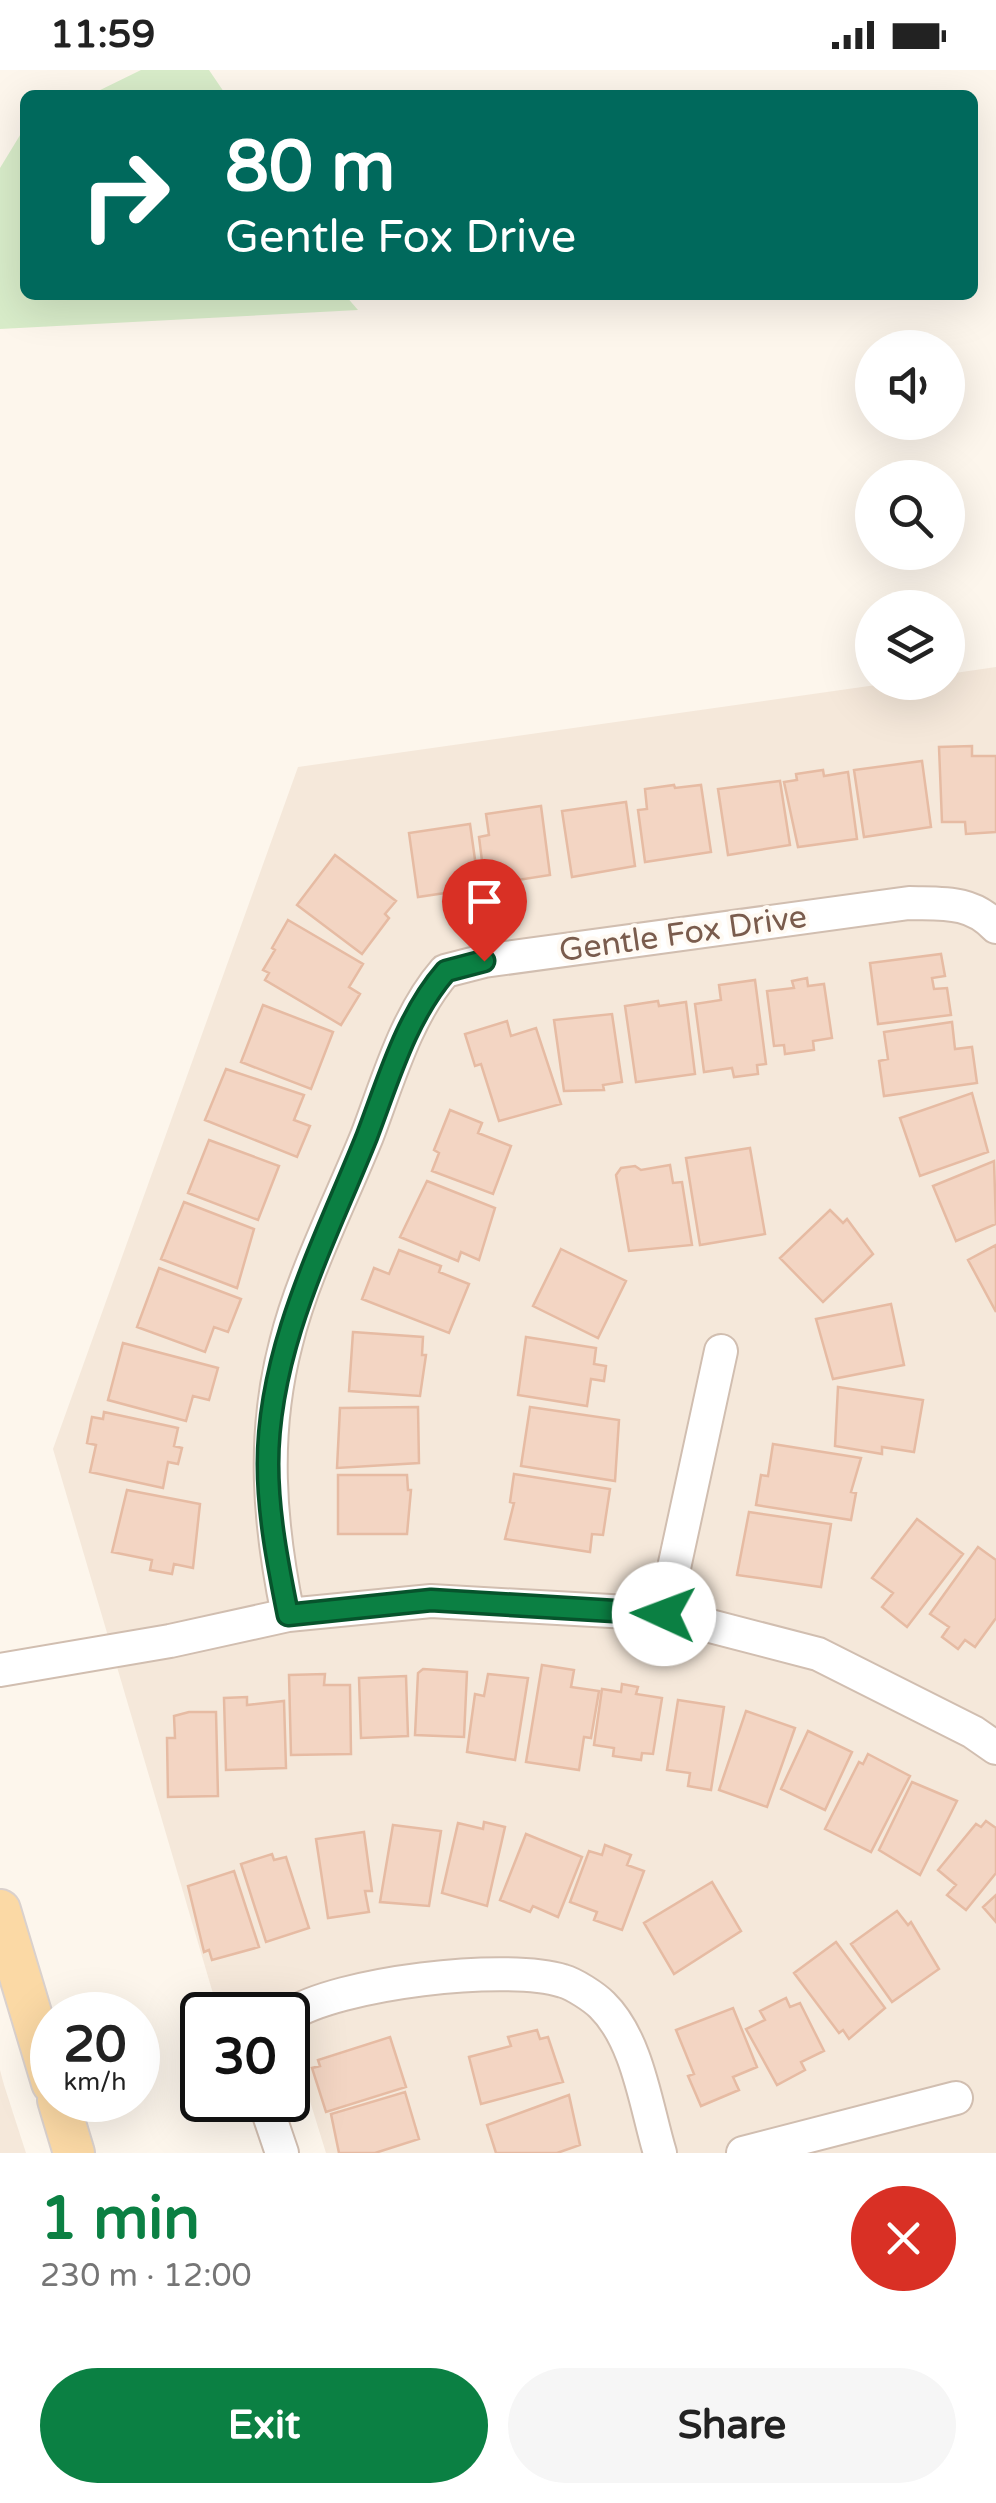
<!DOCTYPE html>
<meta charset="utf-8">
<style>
:root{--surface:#fff;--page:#f6f6f6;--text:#222;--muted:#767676;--accent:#0b8043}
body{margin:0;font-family:"Varela Round",sans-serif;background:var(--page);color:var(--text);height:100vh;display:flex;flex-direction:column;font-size:38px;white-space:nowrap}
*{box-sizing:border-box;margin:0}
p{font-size:32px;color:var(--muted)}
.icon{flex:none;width:55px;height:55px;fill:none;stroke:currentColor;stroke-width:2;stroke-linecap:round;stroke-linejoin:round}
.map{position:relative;height:2083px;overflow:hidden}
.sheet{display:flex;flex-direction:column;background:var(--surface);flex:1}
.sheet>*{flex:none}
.top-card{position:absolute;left:20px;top:20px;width:958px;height:210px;border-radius:15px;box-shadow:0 10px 40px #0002;background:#00695c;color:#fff;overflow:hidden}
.fabs{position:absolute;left:855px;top:260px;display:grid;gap:20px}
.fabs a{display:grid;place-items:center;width:110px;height:110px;border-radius:50%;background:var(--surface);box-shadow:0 10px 40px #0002;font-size:50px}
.speed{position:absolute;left:30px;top:1922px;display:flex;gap:20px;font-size:50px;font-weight:700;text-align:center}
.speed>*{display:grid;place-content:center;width:130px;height:130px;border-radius:50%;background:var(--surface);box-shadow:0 10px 40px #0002;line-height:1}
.speed small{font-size:25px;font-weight:400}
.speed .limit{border:5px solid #111;border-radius:15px;background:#fff;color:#111}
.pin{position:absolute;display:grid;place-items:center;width:85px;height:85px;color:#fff;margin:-102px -42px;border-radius:50% 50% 50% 0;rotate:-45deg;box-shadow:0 0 10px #0007}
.pin .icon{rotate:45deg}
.me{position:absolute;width:110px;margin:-55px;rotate:272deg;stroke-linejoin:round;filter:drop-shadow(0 0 8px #0008)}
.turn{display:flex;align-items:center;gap:35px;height:210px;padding:0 40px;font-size:45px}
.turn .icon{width:130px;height:130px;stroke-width:2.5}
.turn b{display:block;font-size:70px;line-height:85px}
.round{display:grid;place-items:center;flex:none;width:105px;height:105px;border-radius:52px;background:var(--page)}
.head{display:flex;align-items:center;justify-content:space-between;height:170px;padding:0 40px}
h1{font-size:60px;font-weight:700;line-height:75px;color:var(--accent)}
.button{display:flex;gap:20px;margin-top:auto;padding:20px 40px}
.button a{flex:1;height:115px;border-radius:60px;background:var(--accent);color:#fff;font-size:40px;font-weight:700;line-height:115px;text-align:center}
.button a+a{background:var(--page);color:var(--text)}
.status{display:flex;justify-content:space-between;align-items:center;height:70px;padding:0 50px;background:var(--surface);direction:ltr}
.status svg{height:28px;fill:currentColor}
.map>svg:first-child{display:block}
</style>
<div class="status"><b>11:59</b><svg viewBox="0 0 49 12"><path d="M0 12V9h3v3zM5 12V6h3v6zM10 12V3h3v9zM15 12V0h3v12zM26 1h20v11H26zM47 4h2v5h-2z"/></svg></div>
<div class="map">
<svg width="996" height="2083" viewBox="0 0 996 2083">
<rect width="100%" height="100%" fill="#fdf6ec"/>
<path fill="#f5e8da" d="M996,597V2083H326L305,2015L288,1998V1945H232L214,1927L53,1379L298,697L890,613L948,612V604Z
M0,2000L4,2015L26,2083H0Z"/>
<path fill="#d8ecc9" d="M141,0H209L226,25H90Z
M25,57V225H345L358,240L0,259V98Z"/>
<path fill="#f3d5c3" stroke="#e6bba3" stroke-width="2.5" d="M972,676V686H996V762L966,764L965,752H942L939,677Z
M922,691L931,757L864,767L854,700Z
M823,700L824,706L848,702L857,769L798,777L784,712L797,710L796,704Z
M780,711L790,775L728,785L718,719Z
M674,715L675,718L701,715L711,782L645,792L638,740L647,739L645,719Z
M626,732L635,796L572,807L562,741Z
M541,736L550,805L485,815L479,767L489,765L486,744Z
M470,754L479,818L418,827L409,763Z
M335,785L396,831L385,844L389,848L362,884L297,835Z
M288,850L363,894L349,917L360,924L341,955L265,910L269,903L263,900L275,880L272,878Z
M941,884L945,906L932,908L934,919L947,918L951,945L878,954L870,893Z
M807,908L808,916L824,914L832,968L813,971L814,980L785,984L784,975L774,976L767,921L794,918L792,911Z
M755,910L766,994L757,995L758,1004L734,1007L732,998L704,1002L695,934L721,930L719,915Z
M658,931L659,936L686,932L695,1004L636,1012L625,936Z
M263,935L333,962L311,1019L241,992Z
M612,944L622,1012L603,1015L604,1020L564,1021L554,950Z
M507,951L511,966L536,958L561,1034L499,1051L481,994L475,996L465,964Z
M952,952L955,979L972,977L977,1013L884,1026L879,991L888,989L884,962Z
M226,999L304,1025L294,1050L310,1056L297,1087L205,1050Z
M972,1023L988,1082L920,1106L900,1048Z
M450,1040L482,1053L478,1063L511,1076L493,1124L432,1101L439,1083L434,1080Z
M209,1070L279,1096L258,1150L188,1123Z
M750,1078L765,1164L700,1175L686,1088Z
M994,1091L996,1154L956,1171L933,1116Z
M670,1095L673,1113L682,1112L692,1175L629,1181L616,1105L621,1098L635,1096L641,1100Z
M427,1111L495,1138L479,1190L461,1182L458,1191L400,1167Z
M184,1132L254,1159L237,1218L161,1189Z
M830,1140L843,1153L847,1149L873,1184L823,1232L780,1188Z
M996,1175V1242L968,1190Z
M561,1179L626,1211L598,1268L533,1236Z
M399,1180L441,1196L439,1202L469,1214L449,1263L362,1229L374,1198L389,1204Z
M159,1198L241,1229L228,1262L214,1257L205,1282L137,1257Z
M891,1234L904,1295L833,1309L816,1249Z
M353,1262L423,1267L422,1285H426L420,1326L349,1321Z
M526,1267L596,1278L594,1294L606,1296L604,1311L591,1309L587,1336L518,1325Z
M123,1273L218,1298L209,1330L193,1326L186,1351L108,1330Z
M838,1317L923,1330L914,1382L882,1377V1384L835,1376Z
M418,1337L419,1393L337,1398L340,1338Z
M530,1337L619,1350L615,1411L521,1396Z
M104,1342L178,1358L174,1376L182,1378L178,1394L168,1392L163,1418L90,1402L96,1375L87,1373L92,1347L103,1349Z
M773,1374L861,1388L851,1422L856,1423L851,1450L756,1435L761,1405L768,1406Z
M514,1404L610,1419L603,1465L592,1464L590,1482L505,1469L514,1433L510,1432Z
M338,1405H407L408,1420H411L407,1464H338Z
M127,1420L200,1434L193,1498L174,1494L172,1504L150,1500L152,1490L112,1482Z
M749,1442L831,1454L821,1517L737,1505Z
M917,1449L963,1484L907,1557L882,1537L893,1523L872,1508Z
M978,1477L996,1490V1548L975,1577L965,1570L958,1579L942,1567L949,1557L930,1544Z
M542,1595L574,1600L571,1617L599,1621L591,1668L584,1667L579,1700L526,1692Z
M423,1599L467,1602L464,1667L415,1665L418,1603Z
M325,1604L324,1615H350L351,1684L291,1685L289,1605Z
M488,1604L528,1608L515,1690L467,1682L475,1624L484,1626Z
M406,1606L408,1666L361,1668L359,1608Z
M622,1614L638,1617L636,1624L662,1628L653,1684L642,1683L641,1690L613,1686L614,1678L594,1675L602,1619L621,1622Z
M247,1627V1635L284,1631L286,1698L226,1700L224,1628Z
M678,1630L724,1637L711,1720L688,1716L690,1703L667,1700Z
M746,1641L795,1658L767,1737L719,1720Z
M189,1642H216L218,1726L168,1727L167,1668H175L174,1646Z
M808,1661L852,1682L825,1740L781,1719Z
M868,1684L910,1706L871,1782L825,1759L859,1692L863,1694Z
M912,1712L957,1731L920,1805L879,1780Z
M986,1751L996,1758V1803L966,1840L947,1825L956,1815L938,1800L976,1754L981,1757Z
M484,1752L505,1757L487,1836L442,1823L458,1753L483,1759Z
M393,1755L441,1761L429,1836L380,1832Z
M364,1762L372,1821H365L369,1842L328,1848L316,1769Z
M526,1764L582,1787L558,1847L533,1836L530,1842L500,1830Z
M605,1775L631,1785L627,1795L644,1801L622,1860L594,1850L597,1842L570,1832L589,1781L602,1785Z
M272,1784L274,1790L286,1787L309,1858L266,1872L241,1794Z
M234,1801L259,1877L212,1890L209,1880L204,1882L188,1816Z
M712,1812L741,1861L674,1904L644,1853Z
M996,1825V1852L983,1837Z
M897,1841L908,1855L911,1852L939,1899L892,1932L851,1874Z
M836,1872L885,1938L849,1969L843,1960L839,1963L794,1903Z
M786,1928L790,1937L800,1933L824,1981L801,1992L805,2000L777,2015L746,1959L765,1950L760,1941Z
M733,1938L757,1997L733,2007L739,2020L701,2036L688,2006L694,2004L676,1960Z
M537,1960L540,1969L548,1967L563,2012L481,2034L469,1987L511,1976L508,1967Z
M390,1967L406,2017L326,2042L312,1998L320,1996L318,1990Z
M405,2022L419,2069L375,2083H339L331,2044Z
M569,2025L580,2075L557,2083H496L487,2055Z"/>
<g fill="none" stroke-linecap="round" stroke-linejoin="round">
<defs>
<path id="minor" d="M664,1544L721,1281
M288,1545C269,1453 262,1365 286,1273C302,1207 341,1130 367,1066C388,1011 406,946 445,901L484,891L909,833C942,834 971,830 996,857
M0,1600L170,1571L288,1545L431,1531L664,1544L818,1584L973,1662L996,1678
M288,1946C337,1913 505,1893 563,1911C574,1914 594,1927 602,1935C638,1970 646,2037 660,2083
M264,2030L282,2083
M743,2083L956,2028"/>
<path id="major" d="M0,1840L52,2013
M58,2030L74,2083"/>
</defs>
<use href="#minor" stroke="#d1beb0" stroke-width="36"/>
<use href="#major" stroke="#dad1cd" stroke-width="44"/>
<use href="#minor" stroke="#fff" stroke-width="32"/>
<use href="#major" stroke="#fbd9a5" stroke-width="40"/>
</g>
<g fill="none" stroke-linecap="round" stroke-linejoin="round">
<defs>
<path id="route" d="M484,891L446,901C406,947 388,1011 367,1066C325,1171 268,1278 268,1394C268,1445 278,1495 288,1545L431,1530L664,1544"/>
</defs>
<use href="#route" stroke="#07532c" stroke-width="25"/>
<use href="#route" stroke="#0b8043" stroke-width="18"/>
</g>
<g text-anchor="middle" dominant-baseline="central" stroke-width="8" stroke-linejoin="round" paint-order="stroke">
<g font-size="32" fill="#7a5c4d" stroke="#fffaf3">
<text transform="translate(683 864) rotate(-8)">Gentle Fox Drive</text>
</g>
</g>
</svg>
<div class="fabs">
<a><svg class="icon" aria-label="sound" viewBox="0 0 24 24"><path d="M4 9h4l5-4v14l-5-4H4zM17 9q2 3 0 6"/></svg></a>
<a><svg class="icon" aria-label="search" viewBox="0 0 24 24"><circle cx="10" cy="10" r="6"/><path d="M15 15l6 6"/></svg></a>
<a><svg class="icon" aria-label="layers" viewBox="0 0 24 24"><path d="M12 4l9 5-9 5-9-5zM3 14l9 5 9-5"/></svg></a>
</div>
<div class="speed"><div>20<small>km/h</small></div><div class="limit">30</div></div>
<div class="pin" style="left:484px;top:891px;background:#d93025"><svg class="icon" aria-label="arrive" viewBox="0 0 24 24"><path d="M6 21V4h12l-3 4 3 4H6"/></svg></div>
<svg class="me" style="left:664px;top:1544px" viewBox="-20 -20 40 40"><circle r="19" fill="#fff"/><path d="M0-13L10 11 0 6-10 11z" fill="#0b8043"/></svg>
<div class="top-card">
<div class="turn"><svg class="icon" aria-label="right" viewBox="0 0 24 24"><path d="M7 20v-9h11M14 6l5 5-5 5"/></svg><div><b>80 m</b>Gentle Fox Drive</div></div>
</div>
</div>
<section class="sheet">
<div class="head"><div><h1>1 min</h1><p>230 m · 12:00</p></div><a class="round" style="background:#d93025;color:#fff"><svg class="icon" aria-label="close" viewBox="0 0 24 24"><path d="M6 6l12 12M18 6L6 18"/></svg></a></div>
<div class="button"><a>Exit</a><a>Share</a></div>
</section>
